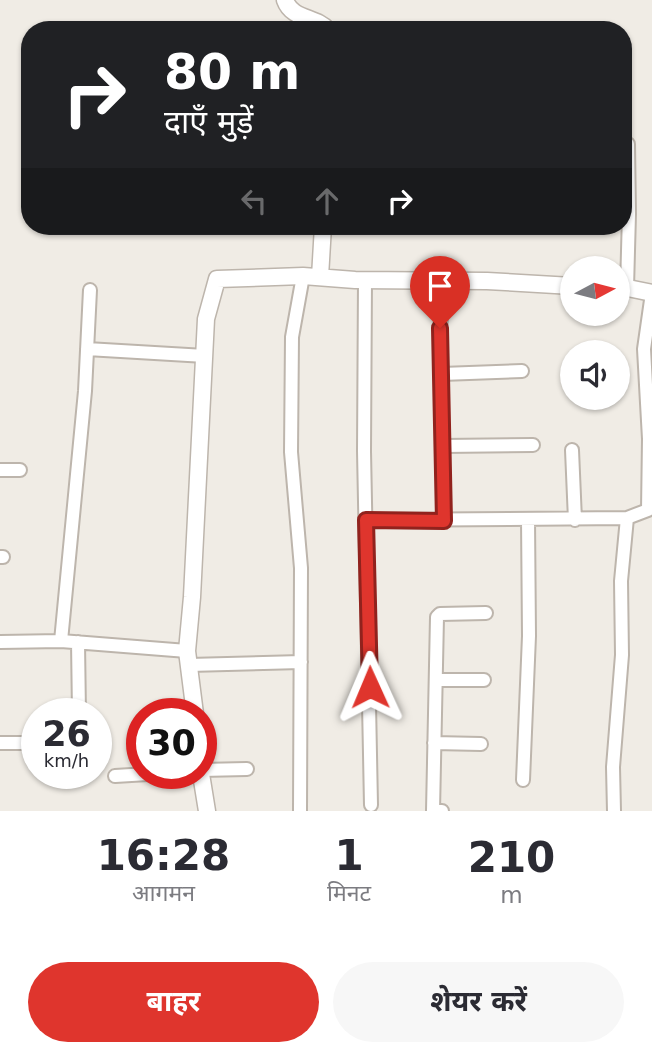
<!DOCTYPE html>
<html lang="hi">
<meta charset="utf-8">
<style>
:root{--surface:#fff;--page:#f7f7f7;--text:#2b2b33;--muted:#7c7c81;--accent:#df352d}
body{margin:0;font-family:"DejaVu Sans","Noto Sans Devanagari",sans-serif;background:var(--page);color:var(--text);height:100vh;display:flex;flex-direction:column;font-size:26px;white-space:nowrap}
*{box-sizing:border-box;margin:0}
p{font-size:23px;color:var(--muted)}
.icon{flex:none;width:38px;height:38px;fill:none;stroke:currentColor;stroke-width:2;stroke-linecap:round;stroke-linejoin:round}
.map{position:relative;height:811px;overflow:hidden}
.side{display:flex;flex-direction:column;background:var(--surface);flex:1}
.side>*{flex:none}
.top-card{position:absolute;left:21px;top:21px;width:611px;height:214px;border-radius:28px;box-shadow:0 2px 5px #0004;background:#202124;color:#fff;overflow:hidden}
.needle{width:46px;rotate:83deg}
.controls{position:absolute;left:560px;top:256px;display:grid;gap:14px}
.controls a{display:grid;place-items:center;width:70px;height:70px;border-radius:50%;background:var(--surface);box-shadow:0 2px 5px #0004;font-size:35px}
.speed{position:absolute;left:21px;top:698px;display:flex;gap:14px;font-size:35px;font-weight:700;text-align:center}
.speed>*{display:grid;place-content:center;width:91px;height:91px;border-radius:50%;background:var(--surface);box-shadow:0 2px 5px #0004;line-height:1}
.speed small{font-size:18px;font-weight:400}
.speed .limit{border:10px solid #d22;background:#fff;color:#111}
.pin{position:absolute;display:grid;place-items:center;width:60px;height:60px;color:#fff;margin:-72px -30px;border-radius:50% 50% 50% 0;rotate:-45deg;box-shadow:0 0 7px #0007}
.pin .icon{rotate:45deg}
.me{position:absolute;width:77px;margin:-38px;rotate:359deg;stroke-linejoin:round;filter:drop-shadow(0 0 5px #0008)}
.turn{display:flex;align-items:center;gap:24px;height:147px;padding:0 28px;font-size:32px}
.turn .icon{width:91px;height:91px;stroke-width:2.5}
.turn b{display:block;font-size:49px;line-height:60px}
.lanes{display:flex;align-items:center;height:66px;padding:0 28px;background:#0003;justify-content:center;gap:35px;direction:ltr}
.lanes .off{opacity:.35}
.eta{display:flex;justify-content:space-evenly;align-items:center;height:119px;text-align:center}
.eta b{font-size:42px;font-weight:700;line-height:49px}
.primary-button{display:flex;gap:14px;margin-top:auto;padding:14px 28px}
.primary-button a{flex:1;height:80px;border-radius:42px;background:var(--accent);color:#fff;font-size:28px;font-weight:700;line-height:80px;text-align:center}
.primary-button a+a{background:var(--page);color:var(--text)}
.map>svg:first-child{display:block}
</style>
<div class="map">
<svg width="652" height="811" viewBox="0 0 652 811">
<rect width="100%" height="100%" fill="#f0ece5"/>
<g fill="none" stroke-linecap="round" stroke-linejoin="round">
<defs>
<path id="minor" d="M628,144L629,214
M623,214H629L627,288
M365,280L364,451L371,805
M87,349L205,356
M442,374L522,371
M443,446L533,445
M572,450L575,520
M0,470H20
M366,520L627,518
M444,521L440,328L445,281
M0,557H3
M61,641L85,391L90,290
M0,642L61,641L187,651
M78,642L79,714
M189,665L301,662
M436,680H484
M0,743H37
M434,743L481,744
M201,770L247,769
M115,776L148,774
M523,780L529,636L528,519
M300,811L301,568L291,452L292,337L303,276
M442,811H433L437,617L440,614L486,613
M614,811L613,767L622,655L621,581L627,518L648,510L649,439L644,349L652,293"/>
<path id="tertiary" d="M285,0C292,20 316,16 328,30
M320,277L323,226
M618,286L652,293
M195,714L187,651L192,597L206,319L217,279L303,276L355,280L487,281L572,286
M201,774L207,811"/>
</defs>
<use href="#minor" stroke="#bdb5ac" stroke-width="16"/>
<use href="#tertiary" stroke="#bdb5ac" stroke-width="19"/>
<use href="#minor" stroke="#fff" stroke-width="12"/>
<use href="#tertiary" stroke="#fff" stroke-width="16"/>
</g>
<g fill="none" stroke-linecap="round" stroke-linejoin="round">
<defs>
<path id="route" d="M370,687L366,520L444,521L440,328"/>
</defs>
<use href="#route" stroke="#91221d" stroke-width="18"/>
<use href="#route" stroke="#df352d" stroke-width="12"/>
</g>
</svg>
<div class="controls">
<a><svg class="needle" viewBox="-14 -14 28 28"><path d="M0-13l5 13h-10z" fill="#e53935"/><path d="M0 13l5-13h-10z" fill="#7c7c81"/></svg></a>
<a><svg class="icon" aria-label="sound" viewBox="0 0 24 24"><path d="M4 9h4l5-4v14l-5-4H4zM17 9q2 3 0 6"/></svg></a>
</div>
<div class="speed"><div>26<small>km/h</small></div><div class="limit">30</div></div>
<div class="pin" style="left:440px;top:328px;background:#d93025"><svg class="icon" aria-label="arrive" viewBox="0 0 24 24"><path d="M6 21V4h12l-3 4 3 4H6"/></svg></div>
<svg class="me" style="left:370px;top:687px" viewBox="-20 -20 40 40"><path d="M0-17L14 15 0 8-14 15z" fill="#df352d" stroke="#fff" stroke-width="4"/></svg>
<div class="top-card">
<div class="turn"><svg class="icon" aria-label="right" viewBox="0 0 24 24"><path d="M7 20v-9h11M14 6l5 5-5 5"/></svg><div><b>80 m</b>दाएँ मुड़ें</div></div>
<div class="lanes"><svg class="icon off" aria-label="left" viewBox="0 0 24 24"><path d="M17 20v-9H6M10 6l-5 5 5 5"/></svg><svg class="icon off" aria-label="ahead" viewBox="0 0 24 24"><path d="M12 20V5M6 11l6-6 6 6"/></svg><svg class="icon" aria-label="right" viewBox="0 0 24 24"><path d="M7 20v-9h11M14 6l5 5-5 5"/></svg></div>
</div>
</div>
<section class="side">
<div class="eta">
<div><b>16:28</b><p>आगमन</p></div>
<div><b>1</b><p>मिनट</p></div>
<div><b>210</b><p>m</p></div>
</div>
<div class="primary-button"><a>बाहर</a><a>शेयर करें</a></div>
</section>
